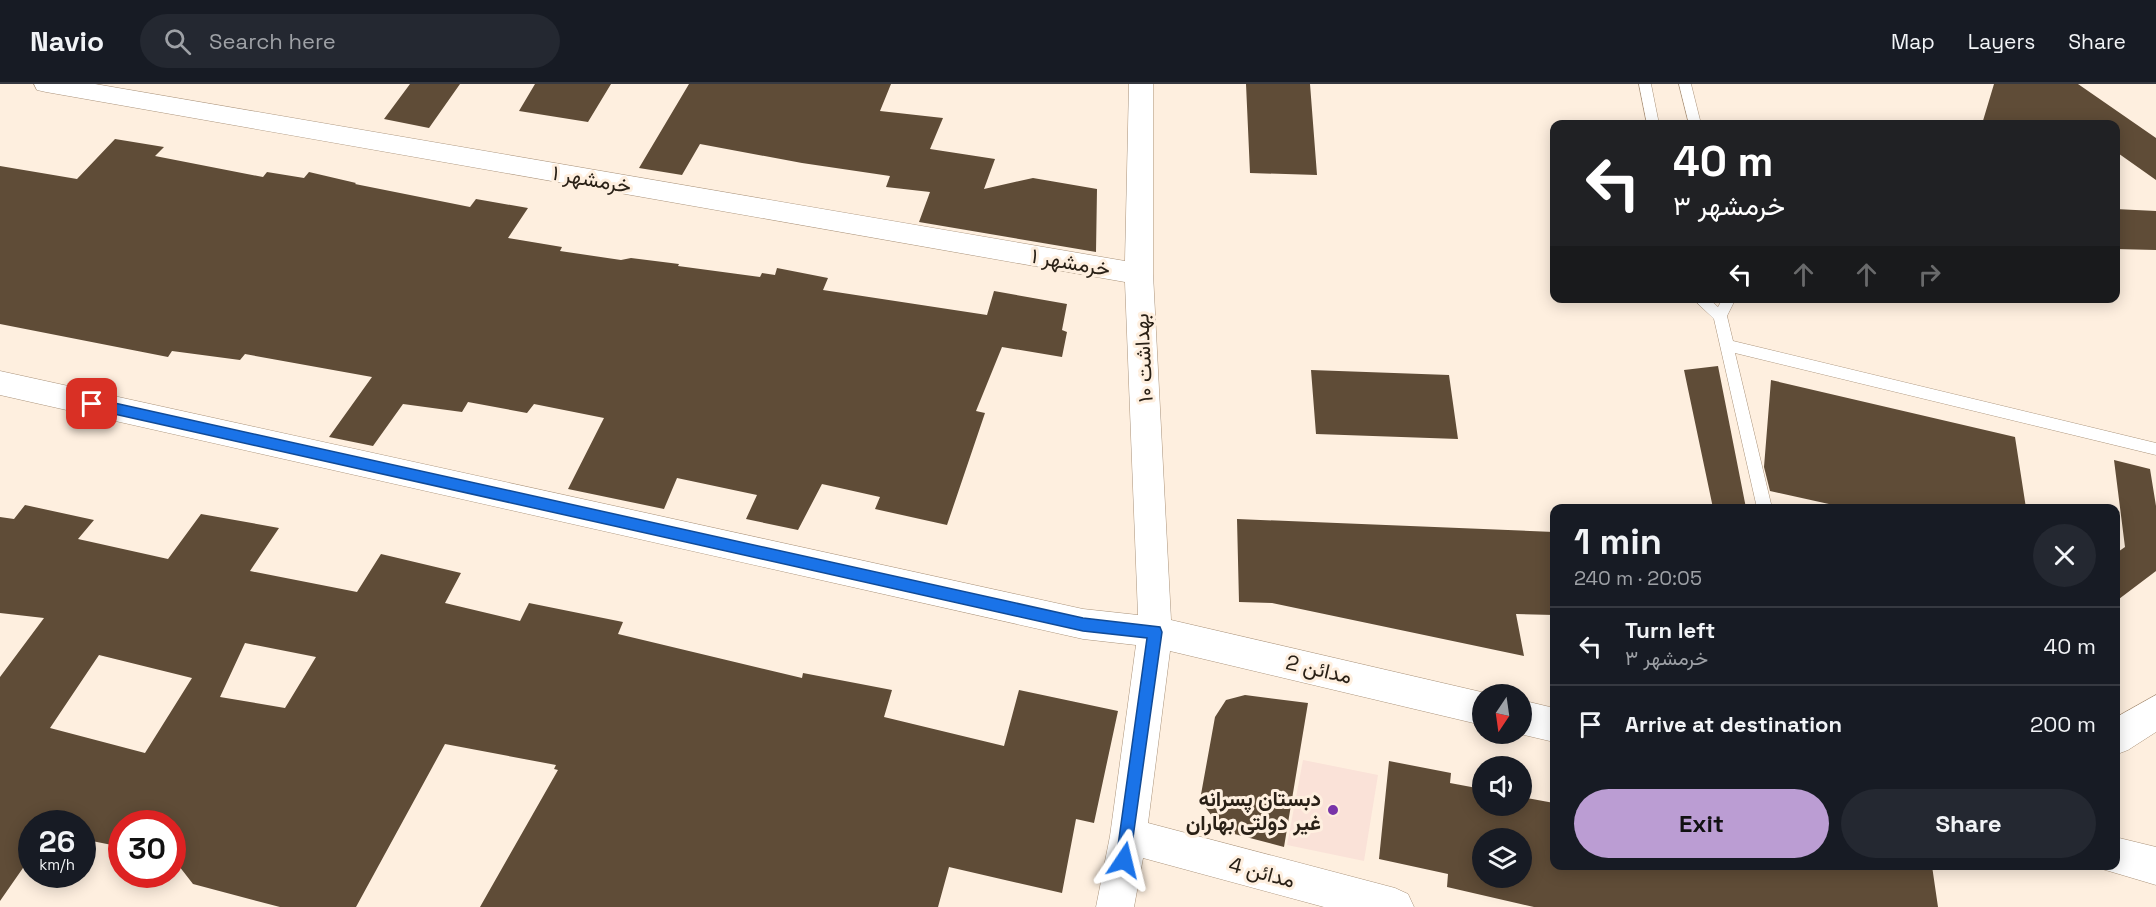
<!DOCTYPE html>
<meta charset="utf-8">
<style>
:root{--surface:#171b24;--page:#242831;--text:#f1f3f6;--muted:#9ea1a6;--line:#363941;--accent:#bb9dd3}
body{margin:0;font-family:"Space Grotesk",Vazirmatn,sans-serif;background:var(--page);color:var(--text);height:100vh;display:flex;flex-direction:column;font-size:22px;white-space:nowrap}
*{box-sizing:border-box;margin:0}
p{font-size:20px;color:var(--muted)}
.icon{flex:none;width:33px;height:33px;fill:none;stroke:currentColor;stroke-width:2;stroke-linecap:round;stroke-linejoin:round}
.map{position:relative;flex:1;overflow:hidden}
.sheet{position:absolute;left:1550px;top:420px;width:570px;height:366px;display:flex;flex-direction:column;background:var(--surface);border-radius:12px;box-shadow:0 3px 15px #0003}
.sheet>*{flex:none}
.hud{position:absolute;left:1550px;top:36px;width:570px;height:183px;border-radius:12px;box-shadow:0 3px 15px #0003;background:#202124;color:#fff;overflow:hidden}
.needle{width:39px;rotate:193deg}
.fabs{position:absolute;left:1472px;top:600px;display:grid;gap:12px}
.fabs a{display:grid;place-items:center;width:60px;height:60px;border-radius:50%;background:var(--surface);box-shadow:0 3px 15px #0003;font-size:30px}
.speed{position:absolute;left:18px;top:726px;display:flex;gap:12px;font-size:30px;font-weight:700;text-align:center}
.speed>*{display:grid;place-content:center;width:78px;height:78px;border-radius:50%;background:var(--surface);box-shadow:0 3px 15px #0003;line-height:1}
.speed small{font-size:15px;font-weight:400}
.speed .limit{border:9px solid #d22;background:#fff;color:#111}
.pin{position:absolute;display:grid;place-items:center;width:51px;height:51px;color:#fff;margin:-26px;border-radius:12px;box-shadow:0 3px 9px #0006}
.me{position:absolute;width:66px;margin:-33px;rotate:10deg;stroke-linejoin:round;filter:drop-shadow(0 0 4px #0008)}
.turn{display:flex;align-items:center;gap:21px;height:126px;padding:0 24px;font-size:27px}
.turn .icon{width:78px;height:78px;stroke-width:2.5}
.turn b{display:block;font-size:42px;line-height:51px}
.lanes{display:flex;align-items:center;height:57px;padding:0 24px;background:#0003;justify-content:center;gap:30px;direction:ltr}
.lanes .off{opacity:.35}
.round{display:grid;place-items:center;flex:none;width:63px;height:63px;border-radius:32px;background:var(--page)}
.summary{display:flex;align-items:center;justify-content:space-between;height:102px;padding:0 24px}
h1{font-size:36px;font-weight:700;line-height:45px}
.cta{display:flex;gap:12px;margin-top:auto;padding:12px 24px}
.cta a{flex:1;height:69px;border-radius:36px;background:var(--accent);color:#111;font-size:24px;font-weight:700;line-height:69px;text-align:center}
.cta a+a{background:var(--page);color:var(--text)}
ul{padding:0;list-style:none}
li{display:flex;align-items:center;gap:18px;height:78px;padding:0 24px;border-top:2px solid var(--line)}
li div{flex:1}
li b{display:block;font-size:22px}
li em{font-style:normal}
header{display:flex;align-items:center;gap:36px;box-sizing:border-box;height:84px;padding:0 30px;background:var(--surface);border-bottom:2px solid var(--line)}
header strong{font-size:28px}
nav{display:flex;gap:33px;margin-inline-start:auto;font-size:21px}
.search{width:420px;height:54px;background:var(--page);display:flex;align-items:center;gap:15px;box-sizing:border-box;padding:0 21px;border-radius:33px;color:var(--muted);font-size:22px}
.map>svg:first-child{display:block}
</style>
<header>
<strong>Navio</strong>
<div class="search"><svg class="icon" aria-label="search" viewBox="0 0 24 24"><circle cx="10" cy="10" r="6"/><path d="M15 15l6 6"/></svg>Search here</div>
<nav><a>Map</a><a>Layers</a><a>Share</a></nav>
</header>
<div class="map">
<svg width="2156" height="823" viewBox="0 0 2156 823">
<rect width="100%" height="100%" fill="#feefdf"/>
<path fill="#fae2d8" d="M1303,676L1378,691L1364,777L1287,761Z"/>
<path fill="#5f4c37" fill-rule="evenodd" d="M410,0H460L429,44L384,35Z
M535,0H611L588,38L519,27Z
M689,0H891L880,27L943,34L930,65L995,75L984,105L1033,94L1097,105L1096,168L919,138L930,108L886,103L890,92L802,79L700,60L682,91L639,84Z
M1246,0H1310L1317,91L1250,89Z
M1994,0H2078L2156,54V96L2115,67V40H1982Z
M115,55L164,63L155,72L263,93L267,88L304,94L309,88L356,99L355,100L470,123L476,115L528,124L508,154L562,163L560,167L621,176L631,174L679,180L678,182L760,193L762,189L775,191L777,184L828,194L823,206L987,231L994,207L1067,220L1062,246L1067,248L1062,273L1002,263L976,327L985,329L947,441L875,425L880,413L822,400L798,446L746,435L757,411L677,394L664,425L568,405L604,334L534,320L527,329L468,318L462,328L403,320L373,362L329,353L372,293L245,270L240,276L172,267L168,273L0,240V82L77,95Z
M2115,125L2156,127V166L2115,165Z
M1718,282L1746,424H1713L1684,286Z
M1311,286L1449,291L1458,355L1316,350Z
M1771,296L2015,353L2026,424H1847L1770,407L1764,383Z
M2114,376L2150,385L2156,422V487L2115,518V470L2125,463Z
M25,421L94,436L78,455L168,475L201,430L279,444L250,487L357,508L381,470L461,489L445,519L520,537L529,519L623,538L618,550L802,594L803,589L892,606L884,633L1004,662L1019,606L1118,627L1094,739L1076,735L1062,809L949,783L938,823H480L558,686L554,685L556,681L445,660L356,823H280L193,800L172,773V740H122V763L82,755V740H32V771L0,817V593L44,534L0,529V433L14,435ZM245,559L316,573L285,624L220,613ZM99,571L192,594L145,669L50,644Z
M1237,435L1554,448V531L1516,530L1524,572L1272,519L1239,518Z
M1245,611L1308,619L1284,763L1223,747L1200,716L1215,633L1226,616Z
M1389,677L1451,689L1450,699L1482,705V722H1521V713L1554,719V782H1932L1938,823H1534L1447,803L1448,790L1379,775ZM1482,754H1521V794H1482Z"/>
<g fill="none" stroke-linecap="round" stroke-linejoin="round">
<defs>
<path id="lane" d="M1639,0H1651L1659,40H1647Z
M1679,0H1691L1701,40H1689Z
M1692,214H1708L1718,223L1723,214H1736L1727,232L1733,257L2156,359V371L1735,269L1772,424H1757L1714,235Z"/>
<path id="street" d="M34,0H95L1125,177L1129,0H1153V190L1171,536L1490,610H1482V641L1170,567L1148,739L1395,804L1408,810L1414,823H1324L1143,774L1134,823H1096L1110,752L1136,561L1083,555L0,311V287L1083,525L1138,531L1125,198L46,8L37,6Z
M2156,611V648L2128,666L2115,671V634Z
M1521,616L1554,624V658L1520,650Z
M2115,753L2156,763V801L2102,785L2100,782H2115Z"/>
</defs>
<use href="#lane" stroke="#aa937b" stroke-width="1"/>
<use href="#street" stroke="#aa937b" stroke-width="1"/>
<use href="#lane" fill="#fff" fill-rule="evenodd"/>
<use href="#street" fill="#fff" fill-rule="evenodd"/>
</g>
<path fill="#1a73e8" stroke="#114b97" stroke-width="1.5" d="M92,314L1083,534L1160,543L1162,548L1129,782L1124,784L1118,782L1116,776L1147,554L1083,547L92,325L86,320Z"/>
<circle fill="#7834a8" stroke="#feefdf" stroke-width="2" cx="1333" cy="726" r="6"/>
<g text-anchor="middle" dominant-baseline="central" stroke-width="6" stroke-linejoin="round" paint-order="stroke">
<g font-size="21" fill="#292016" stroke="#feefdf">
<text transform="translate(592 95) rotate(10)">خرمشهر ۱</text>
<text transform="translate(1071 178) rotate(10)">خرمشهر ۱</text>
<text transform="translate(1143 274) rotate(-93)">بهداشت ۱۰</text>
<text transform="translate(1319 585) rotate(13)">مدائن 2</text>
<text transform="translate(1262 788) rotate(15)">مدائن 4</text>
</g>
<g font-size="21" font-weight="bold" fill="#292016" stroke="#feefdf" text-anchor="end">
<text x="1321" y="714">دبستان پسرانه<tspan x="1321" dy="24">غیر دولتی بهاران</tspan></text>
</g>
</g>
</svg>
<div class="fabs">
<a><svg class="needle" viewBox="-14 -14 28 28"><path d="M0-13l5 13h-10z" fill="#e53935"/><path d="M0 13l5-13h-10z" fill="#9ea1a6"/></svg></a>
<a><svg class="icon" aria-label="sound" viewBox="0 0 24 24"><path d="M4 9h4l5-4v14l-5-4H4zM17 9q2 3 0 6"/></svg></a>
<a><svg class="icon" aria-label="layers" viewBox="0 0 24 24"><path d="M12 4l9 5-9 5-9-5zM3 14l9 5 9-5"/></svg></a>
</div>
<div class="speed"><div>26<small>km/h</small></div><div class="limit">30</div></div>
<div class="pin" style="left:92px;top:320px;background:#d93025"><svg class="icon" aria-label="arrive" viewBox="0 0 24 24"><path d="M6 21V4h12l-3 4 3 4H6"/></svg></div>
<svg class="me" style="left:1124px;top:776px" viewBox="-20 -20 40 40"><path d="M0-17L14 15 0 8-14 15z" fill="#1a73e8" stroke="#fff" stroke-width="4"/></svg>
<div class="hud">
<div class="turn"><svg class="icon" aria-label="left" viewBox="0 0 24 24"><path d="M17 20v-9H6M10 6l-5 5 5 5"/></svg><div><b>40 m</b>خرمشهر ۳</div></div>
<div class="lanes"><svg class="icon" aria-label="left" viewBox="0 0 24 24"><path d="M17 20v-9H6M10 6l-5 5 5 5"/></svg><svg class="icon off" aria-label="ahead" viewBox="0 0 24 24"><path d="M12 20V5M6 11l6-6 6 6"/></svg><svg class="icon off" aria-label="ahead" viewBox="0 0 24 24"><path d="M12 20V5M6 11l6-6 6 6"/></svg><svg class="icon off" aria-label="right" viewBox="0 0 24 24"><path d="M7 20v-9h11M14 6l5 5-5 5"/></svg></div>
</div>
<section class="sheet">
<div class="summary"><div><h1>1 min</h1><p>240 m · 20:05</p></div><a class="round"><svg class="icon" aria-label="close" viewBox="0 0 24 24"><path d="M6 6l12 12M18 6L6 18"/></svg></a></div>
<ul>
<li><svg class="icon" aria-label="left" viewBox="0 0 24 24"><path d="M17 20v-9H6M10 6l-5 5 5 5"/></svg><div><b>Turn left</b><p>خرمشهر ۳</p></div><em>40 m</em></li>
<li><svg class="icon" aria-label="arrive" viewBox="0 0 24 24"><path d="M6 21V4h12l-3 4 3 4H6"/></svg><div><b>Arrive at destination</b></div><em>200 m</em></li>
</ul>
<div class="cta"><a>Exit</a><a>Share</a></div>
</section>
</div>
